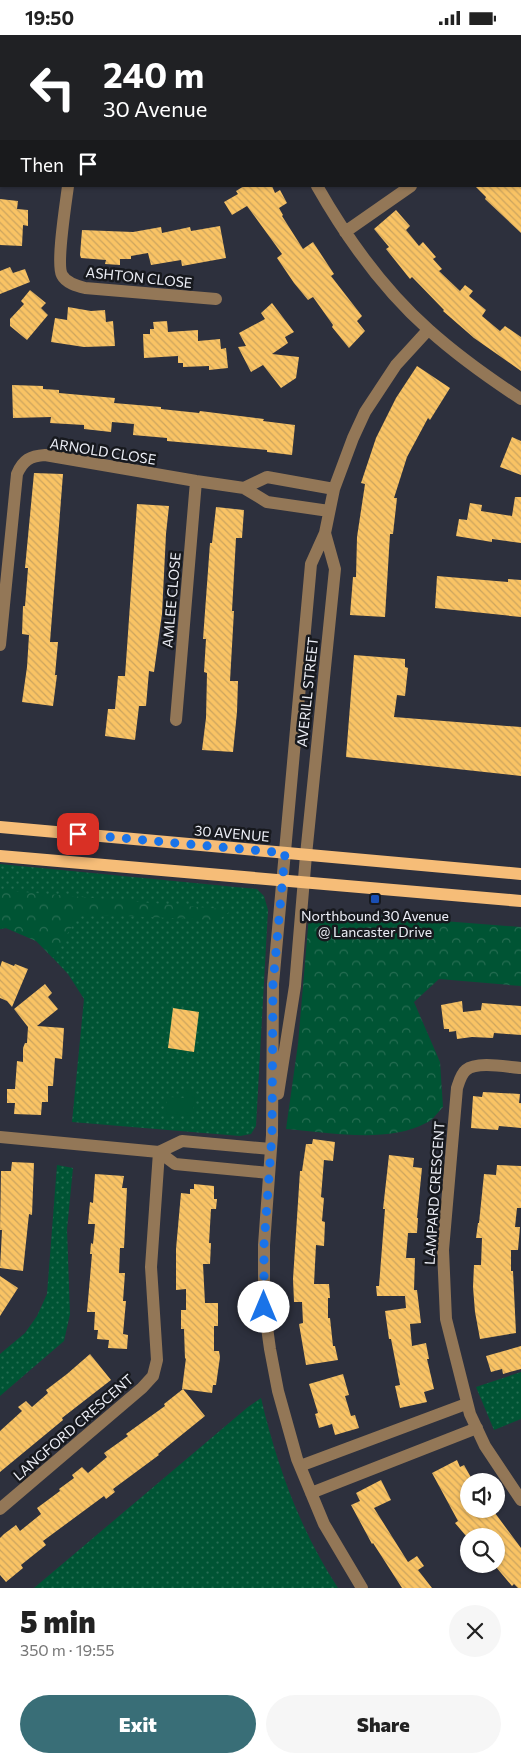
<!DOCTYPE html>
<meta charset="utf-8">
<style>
:root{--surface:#fff;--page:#f6f6f6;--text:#222;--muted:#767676;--accent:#396e77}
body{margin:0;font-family:Commissioner,sans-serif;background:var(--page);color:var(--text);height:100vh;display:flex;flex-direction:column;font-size:19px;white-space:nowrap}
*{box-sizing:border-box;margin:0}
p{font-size:16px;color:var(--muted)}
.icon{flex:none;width:28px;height:28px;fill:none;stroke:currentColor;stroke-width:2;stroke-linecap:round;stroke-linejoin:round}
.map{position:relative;height:1553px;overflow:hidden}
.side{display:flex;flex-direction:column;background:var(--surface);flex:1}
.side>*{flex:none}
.banner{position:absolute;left:0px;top:0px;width:521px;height:152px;box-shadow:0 1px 4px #0004;background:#202124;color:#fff;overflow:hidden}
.buttons{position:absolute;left:460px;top:1438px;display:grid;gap:10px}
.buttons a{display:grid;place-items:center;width:45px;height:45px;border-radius:50%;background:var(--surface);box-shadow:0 1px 4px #0004;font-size:25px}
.pin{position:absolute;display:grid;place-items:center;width:42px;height:42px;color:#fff;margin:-21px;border-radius:10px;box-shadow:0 2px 8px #0006}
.me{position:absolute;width:55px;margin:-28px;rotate:0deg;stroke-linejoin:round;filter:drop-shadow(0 0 4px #0008)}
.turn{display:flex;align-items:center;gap:18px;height:105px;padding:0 20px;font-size:22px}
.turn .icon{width:65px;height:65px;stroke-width:2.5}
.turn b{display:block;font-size:35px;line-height:42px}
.then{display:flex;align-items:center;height:48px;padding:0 20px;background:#0003;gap:10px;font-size:19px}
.round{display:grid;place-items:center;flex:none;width:52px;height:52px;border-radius:26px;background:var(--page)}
.overview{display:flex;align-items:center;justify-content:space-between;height:85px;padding:0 20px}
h1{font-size:30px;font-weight:800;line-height:38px}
.button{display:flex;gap:10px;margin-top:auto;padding:10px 20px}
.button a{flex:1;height:58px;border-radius:30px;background:var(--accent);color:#fff;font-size:20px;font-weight:800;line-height:58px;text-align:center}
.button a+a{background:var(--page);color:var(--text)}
.status{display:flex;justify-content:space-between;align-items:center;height:35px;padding:0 25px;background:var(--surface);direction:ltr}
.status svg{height:14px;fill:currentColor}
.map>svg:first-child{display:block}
</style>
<div class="status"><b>19:50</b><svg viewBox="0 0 49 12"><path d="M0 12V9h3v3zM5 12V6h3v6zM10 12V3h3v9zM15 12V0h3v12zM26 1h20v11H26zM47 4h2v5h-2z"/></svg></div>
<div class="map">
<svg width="521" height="1553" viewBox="0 0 521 1553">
<defs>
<pattern id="grass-dots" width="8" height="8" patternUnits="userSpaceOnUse" patternTransform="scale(1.25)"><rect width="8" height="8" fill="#005434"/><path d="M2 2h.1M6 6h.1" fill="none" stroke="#266d52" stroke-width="1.8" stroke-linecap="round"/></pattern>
<pattern id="forest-crowns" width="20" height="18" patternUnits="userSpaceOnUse" patternTransform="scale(1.25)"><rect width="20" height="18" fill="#005434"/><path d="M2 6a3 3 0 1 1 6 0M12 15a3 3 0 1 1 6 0" fill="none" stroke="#266d52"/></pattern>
<pattern id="building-back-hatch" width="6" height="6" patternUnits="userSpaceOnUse" patternTransform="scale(1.25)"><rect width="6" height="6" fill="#f9c364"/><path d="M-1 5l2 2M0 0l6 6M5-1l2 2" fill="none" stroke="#cca45e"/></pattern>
</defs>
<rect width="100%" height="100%" fill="#2d303d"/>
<path fill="url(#grass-dots)" d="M258,0H464V1Z
M0,829L257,854L264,861L268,875L256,1091L251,1099L240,1101L72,1087L84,964L68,939L37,906L6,893L0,894Z
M57,1130L73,1133L67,1194L70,1279L64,1306L0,1361V1319L25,1298L37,1281L47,1259Z
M521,1337V1384L494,1395L476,1352Z
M261,1363C277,1431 300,1495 338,1553H34L248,1372Z"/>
<path fill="url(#forest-crowns)" d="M0,855L232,875L218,885L79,879L53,923L36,906L6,893L0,894Z
M354,879L521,892V951L439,944L414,967L440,1027L443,1072C438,1077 433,1085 426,1088C387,1109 328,1097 286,1094L298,1009L309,881Z"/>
<path fill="#005434" d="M185,1055L195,1056L193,1081L166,1079L167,1062L185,1063Z"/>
<path fill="url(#building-back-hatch)" d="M244,151H272L275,158L280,155L287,168L279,173L283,180L282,181L303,214L313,207L334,239L331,241L362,281L357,286L365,296L349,313L332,292L333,290L313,262L308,265L294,248L277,223L282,219L247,171L232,180L224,167L238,159L236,156Z
M475,151H521V198L485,164L486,162Z
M0,164L18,166L17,174L28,175V191L23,190L22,211L0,210Z
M396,175L410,191L406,195L419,211L423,207L436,222L433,224L442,234L439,236L460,256L465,250L473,256L469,261L486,275L482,281L500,296L505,291L521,302V336L474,303L443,276L444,275L412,242L410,244L386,214L389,212L374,194Z
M220,191L226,223L182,231L181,225L151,230L148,218L131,221V224H120V230L105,229L106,225L81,223L80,220L82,195L133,197L161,192L162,198L190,192L191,196Z
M10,232L13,238L25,234L30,247L0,259V236Z
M30,255L46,268L41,273L48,280L27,305L10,291V284L24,269L21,266Z
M272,268L294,297L285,302L288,308L272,319L299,322L296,343L281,353L263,330L251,337L238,312L246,311L239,298L265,284L261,278Z
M68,272L91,276L105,275L106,287L113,286L115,311L84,312L51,307L55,283L67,285Z
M167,286L168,297L198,295V306L220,304L221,314L226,313L228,333L209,335V331L183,332V328H178V321L144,323L143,299H150V294H154L153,287Z
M417,331L450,353L430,385L428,383L407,422L394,463H397L393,499H390L385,582L350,580L353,542H356L357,502L365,449L361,448L376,403L396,363Z
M12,350L43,351V354L59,355V358L115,363L114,368L161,372V374L199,378L200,376L264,384L263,386L295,390L292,420L267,417V415L167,406V403L133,400L134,389L112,387L111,397L84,394V390L50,388L51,382L13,383Z
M512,402L521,406V440L500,432Z
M34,438L63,439L50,607H58L55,640H57L53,671L22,667L27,632L29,600L22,599L23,571H25L28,533H25Z
M515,462H521V508L492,504V507L456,501L459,484L467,485L470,468L482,470L481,476L512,481Z
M137,469L169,471L166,499L162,579L154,637L149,636L146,671H139L135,705L105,701L108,674H115L118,641H125Z
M216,472L244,475L242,503H236L232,576H234L230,646H238L237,677L233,717L202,715L206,683L207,638L204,637L206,604H203L210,508H212Z
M437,541L508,547V544L521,545V582L435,573Z
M354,620L405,624V632L408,633L405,661L397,660L394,682L521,692V741L346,722Z
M2,926L14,931L15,929L28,934L12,972L7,966L0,963V932Z
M45,949L52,958L48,962L58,974L37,991L64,993L62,1024L55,1023L53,1051H48V1067H42L41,1080L14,1079L15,1068H7V1054H15L17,1026L23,1027V1013L25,1008H27L28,992L14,974Z
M462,966L463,977L481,975L482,968L521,971V1000L494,998L493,1003L472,1002L457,1004L456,996L449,997V994H444L441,970Z
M173,973L199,977L194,1017L168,1013Z
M483,1057L520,1059L519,1068H521V1093L499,1091L498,1095L471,1093L473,1061L482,1062Z
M313,1104L335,1107L333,1126L324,1125L321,1162L324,1163L322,1186L325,1187L324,1211L316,1210L314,1249H329L330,1263H328V1283H330L333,1311H335L338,1325L306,1330L299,1289L303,1288L302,1267H294L293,1244L300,1136H302L306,1109H312Z
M389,1120L414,1123L413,1132L422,1133L417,1183H418L417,1198H408L406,1223H415L414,1255H417L421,1288L410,1289L412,1311L426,1308L429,1324H427L434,1354L424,1357L427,1367L400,1373L395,1351L400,1350L391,1304H389L385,1276L406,1273L405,1261H377L376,1251H379L385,1174H383Z
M12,1127L34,1128L32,1180L29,1179L23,1236L0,1233L2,1195H0L1,1136H11Z
M497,1130L521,1131V1173H517L515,1192H520L518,1215H511V1236H513L516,1298L480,1304L475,1277L473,1252L474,1230H481L482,1203H476L478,1188H479L484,1139L496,1140Z
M95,1139L124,1141L122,1153H127L124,1213H120L119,1238H125L123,1266H126L123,1299L128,1300L127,1314L108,1313L109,1305L97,1304L98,1295H94L95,1277H87L92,1219H90L91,1208L93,1209L95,1189H88L90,1167L93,1168Z
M194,1149L214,1151V1164H217L216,1174H211L209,1208H211L210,1229H203L205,1268H218V1291H214V1316H219L220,1322L216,1350H213L212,1358L182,1354L186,1323L185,1324L184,1294H181V1275H186V1254L176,1255V1214L181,1158L190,1159V1154H194Z
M0,1241L18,1253L0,1281Z
M521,1311V1334L503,1339L502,1334L491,1337L486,1321Z
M90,1319L111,1345L62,1383L63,1385L0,1437V1396L22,1376L18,1372L26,1366L32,1372L48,1358L46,1355L67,1339Z
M343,1339L349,1360L345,1361L351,1381L355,1380L359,1393L335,1400L332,1389L319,1393L315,1379L318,1378L309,1349Z
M183,1354L205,1381L158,1419L159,1420L113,1454L115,1457L106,1464L104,1461L43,1506L46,1510L21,1530L23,1533L6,1547L0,1540V1503L4,1499L16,1490L20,1496L41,1479L37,1473L60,1456L59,1454L74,1443L72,1440L82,1432L88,1438L107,1422L104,1418L128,1401L126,1399L165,1371L164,1369Z
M457,1425L460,1432L464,1430L473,1446H469V1474H477L481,1480L492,1474L521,1513V1553H518L514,1549L512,1551L496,1532V1501H466L455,1488L458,1486L432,1438Z
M381,1445L391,1465L374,1473L408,1527L417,1521L424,1531L418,1535L432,1553H402L373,1508L372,1509L351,1470L360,1466L356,1458Z"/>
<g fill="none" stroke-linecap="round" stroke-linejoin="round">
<path stroke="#937757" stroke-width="12" d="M258,0V1
M520,78L521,77
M0,79H1
M520,114L521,115
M68,151C66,167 56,229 62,240C66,248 77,251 85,253L216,264
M317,151C346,202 385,256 429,295C458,321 489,343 521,364
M345,197L411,151
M244,453L267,442L334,454
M0,610L17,439C23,425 30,421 45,420L196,446L244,453L267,467L329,476
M176,685L196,446
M521,1033C507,1032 477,1026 466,1035C461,1039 459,1047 457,1053L443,1215L446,1284L470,1379L485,1411L521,1465
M278,1059L295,951L306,820L335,534L325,498
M0,1102L159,1117L182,1106L271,1114
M159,1117L175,1129L269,1138
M300,1431L466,1369
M311,1458L477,1393
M0,1474L142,1353L153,1341L157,1325L151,1232L159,1117
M362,1553L324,1489L297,1424L278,1356L270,1314L264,1271V1210L272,1100L273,949L311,529L325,498L334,454L353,403L365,377L396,330L428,295"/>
<path stroke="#f6bd78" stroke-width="12" d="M0,792L521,839
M0,821L521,866"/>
</g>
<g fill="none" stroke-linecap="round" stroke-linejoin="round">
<path stroke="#1a73e8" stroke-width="9" stroke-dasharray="0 16.2" d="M78,799L285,818L273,949L272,1100L264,1210V1272"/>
</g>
<rect fill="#1a4fb4" stroke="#17191e" stroke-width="2" x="370" y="859" width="10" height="10" rx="2.5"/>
<g text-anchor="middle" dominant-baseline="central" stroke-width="5" stroke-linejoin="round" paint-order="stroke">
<g font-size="14" fill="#edeff7" stroke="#17191e">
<text transform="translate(139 242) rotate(6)">ASHTON CLOSE</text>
<text transform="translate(103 416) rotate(9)">ARNOLD CLOSE</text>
<text transform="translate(171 565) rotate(-85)">AMLEE CLOSE</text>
<text transform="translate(307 657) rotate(-84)">AVERILL STREET</text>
<text transform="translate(232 798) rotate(5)">30 AVENUE</text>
<text transform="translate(434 1158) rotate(-86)">LAMPARD CRESCENT</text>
<text transform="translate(73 1392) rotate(-41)">LANGFORD CRESCENT</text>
</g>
<g font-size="14" fill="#edeff7" stroke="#17191e">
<text x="375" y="880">Northbound 30 Avenue<tspan x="375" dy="16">@ Lancaster Drive</tspan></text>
</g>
</g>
</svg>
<div class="buttons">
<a><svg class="icon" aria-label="sound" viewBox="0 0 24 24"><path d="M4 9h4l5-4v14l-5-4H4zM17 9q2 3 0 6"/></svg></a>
<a><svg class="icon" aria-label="search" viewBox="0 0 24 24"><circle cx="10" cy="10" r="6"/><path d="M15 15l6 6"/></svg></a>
</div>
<div class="pin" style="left:78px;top:799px;background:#d93025"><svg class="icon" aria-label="arrive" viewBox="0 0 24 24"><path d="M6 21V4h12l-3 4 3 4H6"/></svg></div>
<svg class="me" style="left:264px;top:1272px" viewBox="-20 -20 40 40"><circle r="19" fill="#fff"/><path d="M0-13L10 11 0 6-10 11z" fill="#1a73e8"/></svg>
<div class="banner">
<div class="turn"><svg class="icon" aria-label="left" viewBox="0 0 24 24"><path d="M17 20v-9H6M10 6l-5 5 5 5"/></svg><div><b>240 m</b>30 Avenue</div></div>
<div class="then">Then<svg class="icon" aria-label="arrive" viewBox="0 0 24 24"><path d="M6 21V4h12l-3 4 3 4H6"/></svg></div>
</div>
</div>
<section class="side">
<div class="overview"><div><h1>5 min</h1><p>350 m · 19:55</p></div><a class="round"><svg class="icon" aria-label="close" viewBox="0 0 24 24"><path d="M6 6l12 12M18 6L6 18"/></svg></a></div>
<div class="button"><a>Exit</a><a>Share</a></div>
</section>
